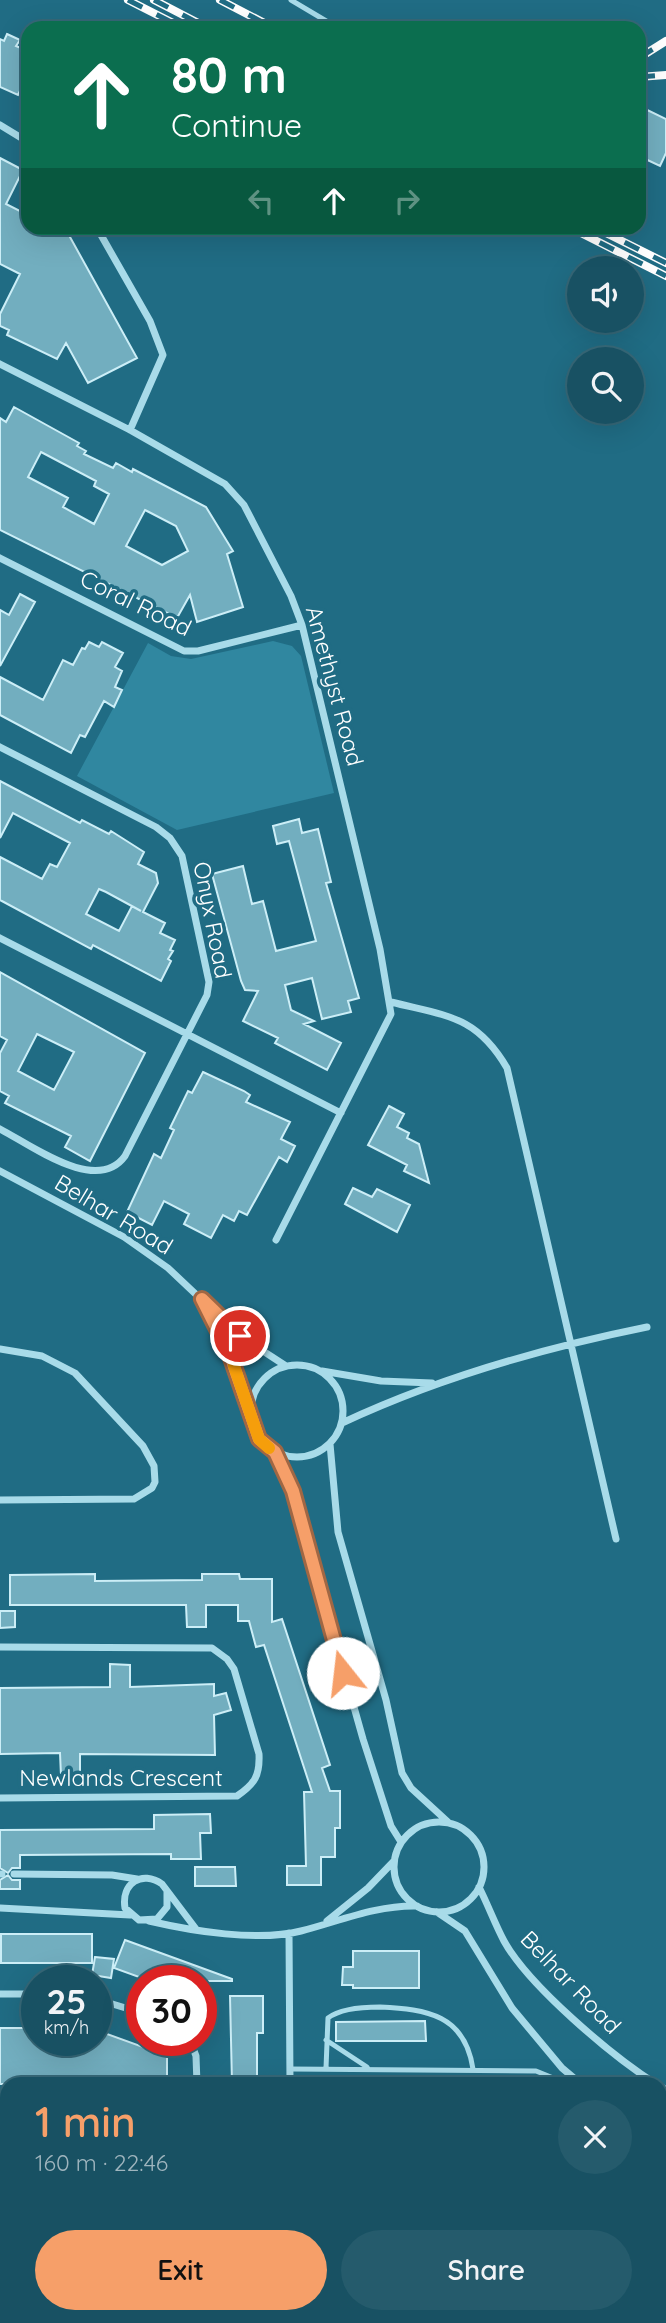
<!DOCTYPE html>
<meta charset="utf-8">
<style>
:root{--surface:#185163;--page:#255b6c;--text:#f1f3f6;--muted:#9fb5be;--line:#366878;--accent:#f69f69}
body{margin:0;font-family:Quicksand,sans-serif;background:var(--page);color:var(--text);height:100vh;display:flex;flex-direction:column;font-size:26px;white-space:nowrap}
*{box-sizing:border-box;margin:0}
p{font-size:23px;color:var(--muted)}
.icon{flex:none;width:38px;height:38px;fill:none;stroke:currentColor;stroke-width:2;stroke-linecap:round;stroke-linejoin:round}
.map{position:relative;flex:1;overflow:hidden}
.sheet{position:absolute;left:0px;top:2077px;width:667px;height:247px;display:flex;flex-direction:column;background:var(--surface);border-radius:21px 21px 0 0;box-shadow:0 7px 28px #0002,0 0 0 2px var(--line)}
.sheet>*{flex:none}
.top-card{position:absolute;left:21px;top:21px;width:625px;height:214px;border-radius:21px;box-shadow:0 7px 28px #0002,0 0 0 2px var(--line);background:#0b6e4f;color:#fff;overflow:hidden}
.controls{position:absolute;left:567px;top:256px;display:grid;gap:14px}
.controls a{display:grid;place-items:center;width:77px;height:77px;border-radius:50%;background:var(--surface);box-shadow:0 7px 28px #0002,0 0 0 2px var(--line);font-size:35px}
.speed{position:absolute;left:21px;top:1965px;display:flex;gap:14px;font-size:35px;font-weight:700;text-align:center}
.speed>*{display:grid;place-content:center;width:91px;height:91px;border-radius:50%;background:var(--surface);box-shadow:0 7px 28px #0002,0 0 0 2px var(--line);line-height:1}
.speed small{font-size:18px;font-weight:400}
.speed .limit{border:10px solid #d22;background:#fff;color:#111}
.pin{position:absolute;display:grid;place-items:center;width:60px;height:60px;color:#fff;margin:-30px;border:4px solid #fff;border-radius:50%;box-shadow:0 2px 7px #0007}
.me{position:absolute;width:77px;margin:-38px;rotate:344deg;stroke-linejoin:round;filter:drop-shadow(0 0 5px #0008)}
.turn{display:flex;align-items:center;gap:24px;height:147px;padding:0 35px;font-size:32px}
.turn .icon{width:91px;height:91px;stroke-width:2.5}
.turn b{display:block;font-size:49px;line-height:60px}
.lanes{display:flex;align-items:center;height:66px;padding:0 35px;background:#0003;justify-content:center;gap:35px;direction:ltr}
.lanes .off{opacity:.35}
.round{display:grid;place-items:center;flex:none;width:74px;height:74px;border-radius:37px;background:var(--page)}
.headline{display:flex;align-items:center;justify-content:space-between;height:119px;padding:0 35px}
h1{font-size:42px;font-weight:600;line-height:52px;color:var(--accent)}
.primary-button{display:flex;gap:14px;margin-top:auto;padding:14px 35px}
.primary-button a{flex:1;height:80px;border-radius:42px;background:var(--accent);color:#111;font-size:28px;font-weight:600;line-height:80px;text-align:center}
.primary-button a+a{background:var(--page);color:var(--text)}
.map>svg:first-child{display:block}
</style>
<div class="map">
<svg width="666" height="2323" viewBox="0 0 666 2323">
<rect width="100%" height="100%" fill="#206c84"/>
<path fill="#3087a0" d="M273,641L292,646L301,656L334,793L177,830L77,776L148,643L171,656L191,659Z"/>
<path fill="#72aebf" stroke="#cceef7" stroke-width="2" fill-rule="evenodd" d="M7,34L20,40L16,46L28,51V74L18,95L0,87V39L4,41Z
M639,106L666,119V153L660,166L639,156Z
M0,158L23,170L6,204L28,215V228H65L137,358L88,383L66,343L57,359L7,335L9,330L0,326V314L20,274L0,264Z
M14,407L79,443L77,446L86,451L84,454L113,468L116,463L132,472L133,469L206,507L233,551L227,554L243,607L197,622L190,595L177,618L0,530V418L6,422ZM41,452L96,481L94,486L109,494L94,524L63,507L68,498L28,477ZM145,510L176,526L188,551L162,565L126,546Z
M20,594L35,602L0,666V610L9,615Z
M89,642L99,647L102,642L123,653L115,667L122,671L115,687L122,690L114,707L104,701L85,737L80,735L71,753L0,715V677L43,700L63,660L73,665L82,648L85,649Z
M0,781L80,823L82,820L109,834L111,831L144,852L138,864L156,873L158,883L143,912L165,923L160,933L175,940L170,950L173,951L168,959L171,961L161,981L93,945L91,949L0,900V857L42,879L50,864L57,867L70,843L13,813L0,838ZM99,889L106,892L141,911L132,906L119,931L86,914Z
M299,819L302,833L318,829L331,882L326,883L359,998L348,1001L351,1012L322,1019L312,978L285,985L291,1010L314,1021L304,1024L341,1043L327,1070L275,1043L278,1038L243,1021L258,991L245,990L241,981L212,874L243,866L252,904L263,901L276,951L316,941L289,841L277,844L273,826Z
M0,972L145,1053L90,1161L65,1147L71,1136L5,1103L9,1096L0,1091V1053L7,1040L0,1036ZM37,1034L74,1052L54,1090L18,1071Z
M203,1072L244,1091L250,1095L246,1102L290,1122L281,1139L295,1146L287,1162L279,1157L247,1215L239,1211L234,1221L223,1215L211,1238L184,1224L189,1214L164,1201L152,1225L127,1212L154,1154L161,1158L174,1130L170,1128L188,1091L192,1093Z
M389,1106L404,1114L397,1127L409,1133L407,1138L419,1144L429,1183L404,1171L407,1165L368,1145Z
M353,1188L372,1197L377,1189L410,1205L397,1232L345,1204Z
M95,1574V1581L202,1580V1574H239L240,1579H272V1622L282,1619L330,1765L322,1768L330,1791H340V1828H335V1857H321V1885H287V1866H306L304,1792H312L264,1645L256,1647L249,1621H238V1605H206V1627H187L186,1605H10V1575Z
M0,1611H15V1627L0,1628Z
M110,1664L130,1665V1687L214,1684V1696L226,1693L231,1710L214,1715L215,1755L80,1754V1776H61L60,1753L0,1754V1688L110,1687Z
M210,1814L211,1833H200L201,1859H171V1854L20,1855V1868H12L8,1873L0,1868V1830L154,1829V1815Z
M195,1867H235L236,1886H195Z
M8,1875L12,1880H20V1889H0V1880Z
M1,1934H92V1963H1Z
M125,1940L232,1979V1981H150L114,1968Z
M353,1951H419V1988H353V1985H342L343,1967H353Z
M95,1957L114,1959L111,1978L92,1975Z
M230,1996H263V2033H257V2084H232Z
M425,2021L426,2041H336V2022Z
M0,2028H37V2040H96V2030L151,2050L167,2040V2084H0Z"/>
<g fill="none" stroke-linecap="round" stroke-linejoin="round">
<path stroke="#a8dbe9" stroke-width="5" d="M291,0L338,28
M326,2040L367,2067
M326,2068L328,2018C341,2008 364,2007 380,2007C427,2009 465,2015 473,2069
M290,2069L536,2071L568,2084"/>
<path stroke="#a8dbe9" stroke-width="7" d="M0,125L28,142
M97,228L150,321L163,355L130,430
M0,364L130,430L225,484L244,505L291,596L302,625L380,949L391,1014L276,1240
M0,558L184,651H198L302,625
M0,747L156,827L170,838L182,856L209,982L207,995L125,1156C97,1195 31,1145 0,1129
M0,938L341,1113
M391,1002C446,1016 476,1015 507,1068L616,1539
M0,1171L124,1237L168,1268L240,1336L286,1366
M206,1306L230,1355L250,1410
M0,1349L42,1356L75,1373L143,1446L154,1466L155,1482L152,1488L134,1499L0,1500
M251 1411a46 46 0 1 1 92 0a46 46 0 1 1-92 0Z
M322,1371L381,1381L432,1383
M342,1423C438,1378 543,1348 647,1327
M330,1444L338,1532L386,1700L402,1773L411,1788L448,1822
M275,1452L293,1491L363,1739L391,1826L401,1842
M0,1647L212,1648L227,1659L234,1669L259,1754C260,1775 255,1784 237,1796L0,1798
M394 1867a45 45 0 1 1 90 0a45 45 0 1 1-90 0Z
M0,1874H2
M14,1874L112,1875L137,1879
M479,1887C488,1905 495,1924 504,1941C529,1986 612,2056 656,2084
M167,1892V1907L157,1919L139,1920L125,1908C121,1883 142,1870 162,1884L196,1929
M0,1908L130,1915
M437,1912L465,1931L512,2008L562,2068L581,2084
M149,1921C192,1931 258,1942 301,1931C340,1921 376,1905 417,1906
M327,1921L368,1888L394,1861
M289,1933L290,2084
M0,1994H37
M96,1999L142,2013
M190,2040L196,2056L197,2084
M660,2086L666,2090
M0,2135H7
M660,2138L666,2142
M0,2213H7"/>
<defs>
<path id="rail" d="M128,0L183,28
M154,0L208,28
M220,0L274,28
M639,58L666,41
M639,77L666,75
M571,228L666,276
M596,228L666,263"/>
</defs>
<use href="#rail" stroke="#fff" stroke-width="8"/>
<use href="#rail" stroke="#206c84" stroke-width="5" stroke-dasharray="16" stroke-linecap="butt"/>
</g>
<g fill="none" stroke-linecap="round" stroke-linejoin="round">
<defs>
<path id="route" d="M240,1336L202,1299L230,1355L259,1439L275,1452L293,1491L343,1673"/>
</defs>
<use href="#route" stroke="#a06744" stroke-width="18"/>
<use href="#route" stroke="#f69f69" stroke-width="12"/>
<path stroke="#f59e0b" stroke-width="12" d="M234,1366L259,1439L269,1448"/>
</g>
<g text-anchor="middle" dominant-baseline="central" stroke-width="7" stroke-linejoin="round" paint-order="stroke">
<g font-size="23" fill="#fff" stroke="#206c84">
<text transform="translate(136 603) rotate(26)">Coral Road</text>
<text transform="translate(335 686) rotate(75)">Amethyst Road</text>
<text transform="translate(213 920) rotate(79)">Onyx Road</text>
<text transform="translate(114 1214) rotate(31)">Belhar Road</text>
<text x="121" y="1777">Newlands Crescent</text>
<text transform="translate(571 1982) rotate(46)">Belhar Road</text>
</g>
</g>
</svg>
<div class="controls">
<a><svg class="icon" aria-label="sound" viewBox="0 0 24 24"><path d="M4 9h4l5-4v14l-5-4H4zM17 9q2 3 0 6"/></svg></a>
<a><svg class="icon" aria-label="search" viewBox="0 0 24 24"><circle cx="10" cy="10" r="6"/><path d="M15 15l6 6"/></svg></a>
</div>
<div class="speed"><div>25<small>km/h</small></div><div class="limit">30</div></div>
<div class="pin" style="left:240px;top:1336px;background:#d93025"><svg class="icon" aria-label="arrive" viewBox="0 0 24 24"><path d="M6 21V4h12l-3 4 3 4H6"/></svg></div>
<svg class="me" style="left:343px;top:1673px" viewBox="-20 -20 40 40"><circle r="19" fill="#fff"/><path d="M0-13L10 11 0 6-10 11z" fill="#f69f69"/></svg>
<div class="top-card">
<div class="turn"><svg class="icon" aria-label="ahead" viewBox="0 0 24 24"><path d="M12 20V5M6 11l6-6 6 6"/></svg><div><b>80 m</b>Continue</div></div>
<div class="lanes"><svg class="icon off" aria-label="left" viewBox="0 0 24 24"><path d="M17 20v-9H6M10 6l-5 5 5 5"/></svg><svg class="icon" aria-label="ahead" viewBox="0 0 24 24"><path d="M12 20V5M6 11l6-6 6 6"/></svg><svg class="icon off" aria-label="right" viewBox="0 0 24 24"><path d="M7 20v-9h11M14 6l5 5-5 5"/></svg></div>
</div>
<section class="sheet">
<div class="headline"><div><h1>1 min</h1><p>160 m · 22:46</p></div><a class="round"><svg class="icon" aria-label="close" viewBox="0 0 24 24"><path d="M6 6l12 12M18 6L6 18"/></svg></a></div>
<div class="primary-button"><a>Exit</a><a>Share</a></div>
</section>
</div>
